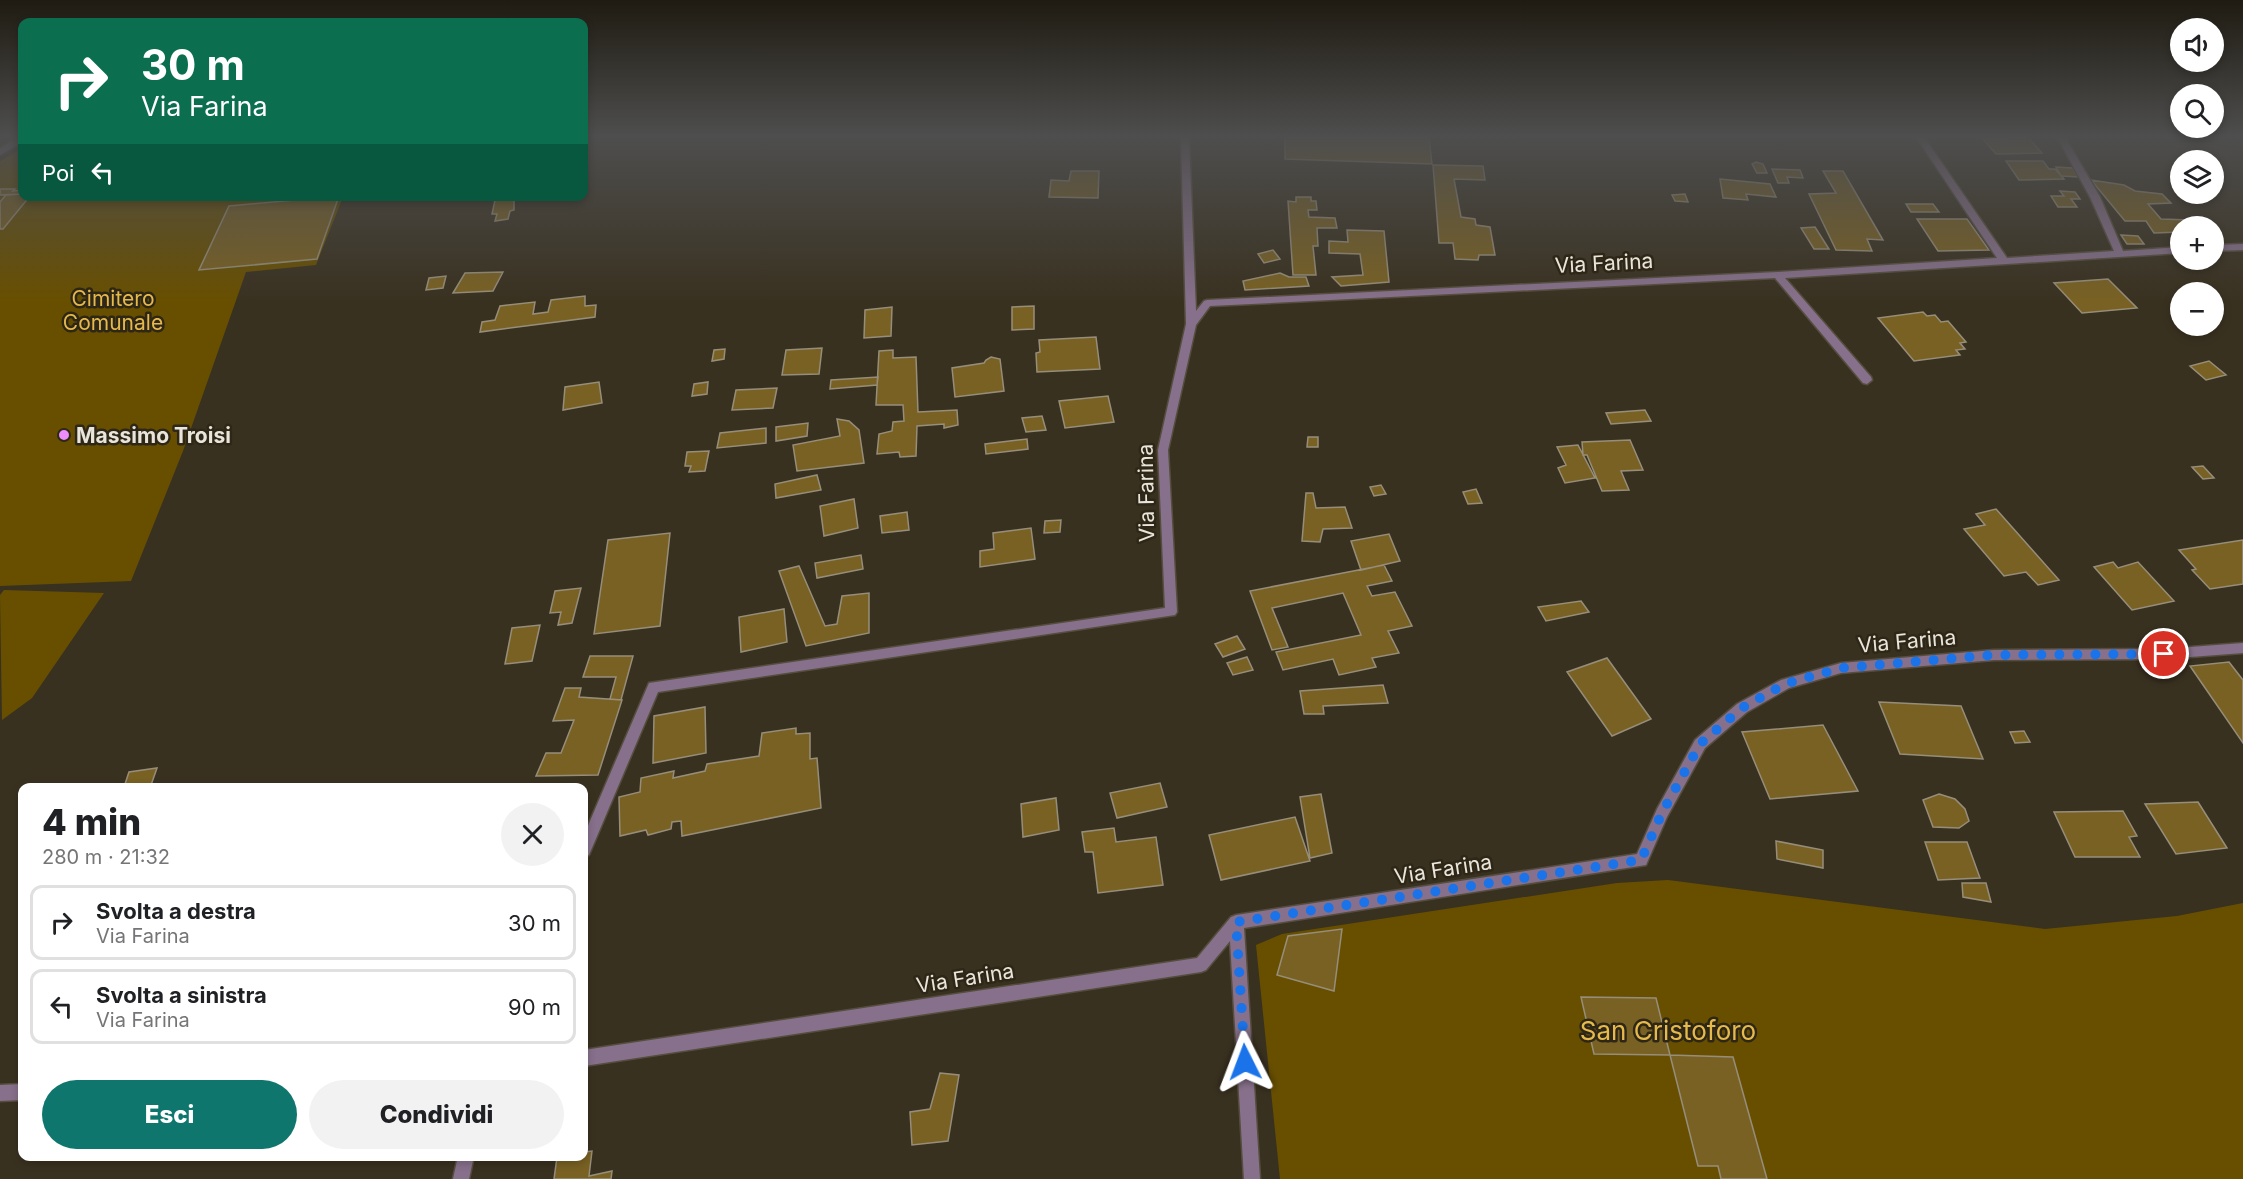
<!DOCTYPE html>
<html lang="it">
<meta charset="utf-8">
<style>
:root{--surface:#fff;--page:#f2f2f2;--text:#202124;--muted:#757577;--line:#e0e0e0;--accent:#0f766e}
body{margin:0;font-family:Inter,sans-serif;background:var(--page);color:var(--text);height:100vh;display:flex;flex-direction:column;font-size:22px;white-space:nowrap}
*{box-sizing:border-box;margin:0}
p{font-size:20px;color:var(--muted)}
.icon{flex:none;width:33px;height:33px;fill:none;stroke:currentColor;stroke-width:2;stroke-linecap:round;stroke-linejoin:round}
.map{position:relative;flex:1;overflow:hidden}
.details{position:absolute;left:18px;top:783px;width:570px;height:378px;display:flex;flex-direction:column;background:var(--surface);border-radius:12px;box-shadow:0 3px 9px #0003}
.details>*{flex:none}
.banner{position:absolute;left:18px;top:18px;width:570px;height:183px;border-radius:12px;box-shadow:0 3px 9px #0003;background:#0b6e4f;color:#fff;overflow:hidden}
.buttons{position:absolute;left:2170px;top:18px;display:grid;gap:12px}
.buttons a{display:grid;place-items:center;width:54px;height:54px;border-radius:50%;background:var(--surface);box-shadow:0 3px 9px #0003;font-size:30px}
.pin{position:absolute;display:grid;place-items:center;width:51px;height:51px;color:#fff;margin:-26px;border:3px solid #fff;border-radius:50%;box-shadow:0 2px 6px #0007}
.me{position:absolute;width:66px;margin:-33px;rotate:357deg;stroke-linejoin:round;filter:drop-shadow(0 0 4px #0008)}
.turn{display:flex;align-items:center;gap:21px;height:126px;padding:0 24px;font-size:27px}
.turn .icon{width:78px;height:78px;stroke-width:2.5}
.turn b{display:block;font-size:42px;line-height:51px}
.then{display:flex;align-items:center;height:57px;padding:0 24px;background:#0003;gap:12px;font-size:22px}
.round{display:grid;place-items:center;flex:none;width:63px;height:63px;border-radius:32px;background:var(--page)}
.headline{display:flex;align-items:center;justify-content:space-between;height:102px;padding:0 24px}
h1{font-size:36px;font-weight:800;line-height:45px}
.primary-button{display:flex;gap:12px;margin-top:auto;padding:12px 24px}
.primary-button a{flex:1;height:69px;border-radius:36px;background:var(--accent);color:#fff;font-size:24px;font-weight:800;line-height:69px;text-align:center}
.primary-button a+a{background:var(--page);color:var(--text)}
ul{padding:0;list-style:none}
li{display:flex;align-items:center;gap:18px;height:75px;margin:0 12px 9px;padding:0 12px;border:3px solid var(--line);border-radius:12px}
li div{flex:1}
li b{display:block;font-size:22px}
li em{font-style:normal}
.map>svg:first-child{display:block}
</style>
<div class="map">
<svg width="2243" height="1179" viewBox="0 0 2243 1179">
<rect width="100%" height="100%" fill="#393120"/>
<path fill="#684f00" d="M22,149V196L277,197L276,202L343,197L316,265L246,272L183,451L131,581L0,586V161Z
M4,590L104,593L32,698L2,720L0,595Z
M1668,880L2045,929L2177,916L2243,903V1179H1280L1256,945L1282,934L1617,883Z"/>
<path fill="#796123" stroke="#968e7a" stroke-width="1.5" d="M1285,137H1429L1432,164L1285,159Z
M2028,137L2042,153L1996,154L1983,139Z
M2006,161H2043L2049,169H2055L2064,179L2019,180Z
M1756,162L1763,164L1767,173H1757L1752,164Z
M1433,165L1483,166L1485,180L1454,179L1461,217L1475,219L1476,225L1490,227L1495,255H1479L1478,260L1455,259L1453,243H1439Z
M2056,167L2073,168L2078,177L2061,176Z
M1772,169L1800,170L1803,178L1787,177L1789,183H1778Z
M1071,171H1099L1098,198L1049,197L1051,180L1069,181Z
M1823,171H1843L1883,240L1867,239L1872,251L1836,250L1809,194L1836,193Z
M1720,179L1770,184L1776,197L1746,194L1748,200L1723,198Z
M2091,180L2124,185L2135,191L2162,194L2171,203L2148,204L2161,219L2191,220L2196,226H2181V232L2154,233L2146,221H2125Z
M0,189H15L13,191L22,190V194L0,195Z
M2060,191L2075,192L2080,199H2071L2077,207H2058L2051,196H2064Z
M22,194V196H30L3,229H0V202L6,195Z
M1685,194L1688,202L1675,201L1672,195Z
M339,196L317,259L199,270L229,206Z
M1296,197H1311V201H1316L1317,210H1308L1309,217L1335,218L1337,228H1317L1318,246H1313L1316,275H1293L1288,201L1296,202Z
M514,198V210L510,211L508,219L495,221L497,214H492L495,200Z
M1906,204H1933L1939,212H1911Z
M1917,219H1967L1989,250L1938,251Z
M1815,227L1829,249H1814L1801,228Z
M1347,230L1384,231L1389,282L1341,286L1332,277L1363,275L1360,254L1329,253V241L1348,242Z
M2121,235L2138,236L2144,244H2127Z
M1273,250L1280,259L1264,263L1258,254Z
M503,272L493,291L453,293L465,273Z
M1280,273L1289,277H1306L1309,286L1245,290L1243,281Z
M446,276L443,288L426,290L429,278Z
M2108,279L2137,308L2082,313L2054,283Z
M585,296V306L596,305L595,317L480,332L482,322L495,320L500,306L535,302L533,314L548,312L551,300Z
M1034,306V329L1012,330V307Z
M892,307L891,336L864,338L865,310Z
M1923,312L1927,316L1935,315L1941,322L1948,321L1966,342L1960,343L1965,349L1956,350L1960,355L1914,361L1878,318Z
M1096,337L1100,369L1037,372L1036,353L1040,352L1039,340Z
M822,348L819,374L782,375L786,350Z
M725,349L724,359L712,361L714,350Z
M893,350V358L916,357L918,412L957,410L958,425L944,428V424L917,426L916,456L900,457L899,452L877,454L879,434L892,431L893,422L904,421L903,405H876L879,351Z
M991,357L1000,359L1004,391L955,397L952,368L984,363L986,360Z
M2209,361L2226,375L2206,380L2190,366Z
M878,377L877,385L830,389L831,380Z
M599,382L602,403L563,410L565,387Z
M708,382L707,394L692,396L694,384Z
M777,388L773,408L732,410L736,390Z
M1108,396L1114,422L1065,428L1059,401Z
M1645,410L1651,421L1611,424L1606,413Z
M1042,416L1046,430L1026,432L1022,418Z
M837,419L849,421L859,430L864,463L797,471L793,445L840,436Z
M808,423L807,436L776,441V427Z
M766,428V443L717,448L720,433Z
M1308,437H1318V447H1307Z
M1027,439L1028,449L986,454L985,444Z
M1630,440L1643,470L1621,471L1629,490L1602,491L1587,455H1583L1582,442Z
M1578,445L1595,478L1565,483L1558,468L1566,465L1557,447Z
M709,451L705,471L689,472L691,466H685L687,452Z
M2203,466L2214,478L2203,479L2192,467Z
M817,475L821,490L776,498L775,484Z
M1381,485L1386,494L1374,496L1370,487Z
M1476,489L1482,503L1468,504L1463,492Z
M1306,493H1313L1316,508L1345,507L1352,528L1323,529L1320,542L1302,541Z
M854,499L858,528L824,536L820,506Z
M1996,509L2059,580L2038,585L2026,572L2004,576L1964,529L1985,525L1976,514Z
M907,512L909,530L882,533L880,516Z
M1061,520L1060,532L1044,533L1045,521Z
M1031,528L1035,559L980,567V551L994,549L993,533Z
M670,533L660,626L594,634L608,540Z
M1389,534L1400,561L1361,570L1351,541Z
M2243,540V584L2210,589L2192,570L2196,569L2179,550Z
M861,555L863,569L817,578L815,563Z
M2113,562L2118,568L2138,562L2174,601L2132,610L2094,567Z
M1384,565L1392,581L1367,586L1372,596L1395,592L1412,626L1388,631L1399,653L1372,658L1376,667L1339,675L1333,659L1283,670L1276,652L1361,635L1343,593L1272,608L1288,647L1272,650L1250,591Z
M799,566L825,626L837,624L842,596L869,593V633L806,646L779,571Z
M581,588L572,623L558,625L561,612L550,613L555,591Z
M1581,601L1589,612L1546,621L1538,607Z
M784,609L787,642L741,652L739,617Z
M540,625L532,661L505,664L512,628Z
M1237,636L1245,649L1223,657L1215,644Z
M590,656H633L621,700L610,699L616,677H583Z
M1247,657L1253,670L1233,675L1227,663Z
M1607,658L1651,719L1612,736L1567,672Z
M2229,662L2243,680V743L2190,666Z
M1383,685L1388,703L1323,706L1324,714H1304L1300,691Z
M565,688H581L579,697L622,700L598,775L536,776L546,753H561L574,720L553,721Z
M1879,702L1961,706L1983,759L1900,754Z
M705,707L706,753L653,763L654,716Z
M1823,725L1858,791L1770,799L1742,732Z
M796,728V734L810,733V759L817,758L821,808L682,836L681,821L672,822L671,829L648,835L646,830L620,836L619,797L640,792L641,778L674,771L673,778L705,771L707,764L759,756L762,733Z
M2024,731L2030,742L2015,743L2010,732Z
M157,768L150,788H100L125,784L129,772Z
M1160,783L1167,807L1117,818L1110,793Z
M1321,794L1332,853L1310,858L1300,797Z
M1939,794L1955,799L1965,809L1969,821L1959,828L1933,827L1923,800Z
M1056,798L1059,830L1023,837L1021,804Z
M2198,802L2227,848L2176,854L2145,804Z
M2123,811L2137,836L2129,837L2140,857H2075L2054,812Z
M1295,817L1310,861L1221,880L1209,835Z
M1114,828L1116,842L1156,837L1163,885L1098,893L1093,852H1085L1082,832Z
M1776,841L1823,850V868L1777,859Z
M1925,842H1967L1980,878L1938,880Z
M1962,883H1986L1991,902L1963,897Z
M1342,929L1334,991L1277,975L1288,936Z
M1581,997L1656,998L1670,1055L1594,1054Z
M1670,1055L1733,1057L1767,1179H1721L1718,1166H1698Z
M940,1073L959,1075L948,1141L912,1145L910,1112L930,1109Z
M592,1151L589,1176L612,1171L611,1179H554L557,1157L584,1156V1152Z"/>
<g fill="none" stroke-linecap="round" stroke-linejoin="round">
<defs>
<path id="minor" d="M1181,137H1189L1196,311L1204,301L1207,300L1778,272L1997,258L1916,137H1924L2007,258L2114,251L2090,197L2057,137H2065L2100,197L2123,251L2181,247V253L1785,278L1871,377L1872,380L1867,384L1863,383L1775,278L1210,306L1196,325L1168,450L1177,612L1175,615L658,692L589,855L584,856V835L649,683L1165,608L1158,450L1186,324Z
M2243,244V250L2214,251V245Z
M2243,643V653L2164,659L1994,660L1841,673L1789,688L1747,712L1705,748L1667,817L1646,865L1244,928L1260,1179H1244L1230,941L1206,970L1201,972L584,1066V1050L1197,958L1231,917L1236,915L1637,854L1657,809L1695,740L1737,704L1781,680L1841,663L1994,650L2164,649Z
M22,1084V1100L0,1101V1085Z
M458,1156H474L469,1179H453Z"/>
<path id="tertiary" d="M19,137H22V142L0,155V148Z"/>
</defs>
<use href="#minor" stroke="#554e3e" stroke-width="3"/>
<use href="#tertiary" stroke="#554e3e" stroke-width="3"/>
<use href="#minor" fill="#87708b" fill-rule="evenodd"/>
<use href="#tertiary" fill="#87708b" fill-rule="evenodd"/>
</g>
<linearGradient id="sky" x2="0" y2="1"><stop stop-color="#1f1b12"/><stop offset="0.45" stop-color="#4e4e4e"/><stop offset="1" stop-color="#4e4e4e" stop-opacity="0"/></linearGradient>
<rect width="2243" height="302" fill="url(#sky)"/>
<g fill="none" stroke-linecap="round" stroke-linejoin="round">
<path stroke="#1a73e8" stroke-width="10" stroke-dasharray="0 18" d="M1245,1062L1236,922L1641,860L1662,813L1700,744L1742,708L1785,684L1841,668L1994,655L2164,654"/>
</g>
<circle fill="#eb8dfc" stroke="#2e2717" stroke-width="2" cx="64" cy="435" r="6"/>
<g text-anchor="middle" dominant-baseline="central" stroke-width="5" stroke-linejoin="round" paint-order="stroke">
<g font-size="21" fill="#e9e5da" stroke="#2e2717">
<text transform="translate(1604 263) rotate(-3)">Via Farina</text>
<text transform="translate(1146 493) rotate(-91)">Via Farina</text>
<text transform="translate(1907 641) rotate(-5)">Via Farina</text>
<text transform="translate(1443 869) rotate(-9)">Via Farina</text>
<text transform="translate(965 978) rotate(-9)">Via Farina</text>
</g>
<g font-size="21" fill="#e5b94a" stroke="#2e2717">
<text x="113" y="298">Cimitero<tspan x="113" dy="24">Comunale</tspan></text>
</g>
<g font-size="21" font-weight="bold" fill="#e9e5da" stroke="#2e2717" text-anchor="start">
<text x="76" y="435">Massimo Troisi</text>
</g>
<g font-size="26" fill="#e5b94a" stroke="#2e2717">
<text x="1668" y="1030">San Cristoforo</text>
</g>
</g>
</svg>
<div class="buttons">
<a><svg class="icon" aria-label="sound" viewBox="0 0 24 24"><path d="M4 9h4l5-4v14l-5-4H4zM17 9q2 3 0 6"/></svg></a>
<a><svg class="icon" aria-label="search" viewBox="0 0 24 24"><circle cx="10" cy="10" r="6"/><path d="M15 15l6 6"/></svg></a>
<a><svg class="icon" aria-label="layers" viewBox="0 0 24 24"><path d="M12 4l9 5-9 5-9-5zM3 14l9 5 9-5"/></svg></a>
<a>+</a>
<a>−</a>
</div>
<div class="pin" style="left:2164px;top:654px;background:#d93025"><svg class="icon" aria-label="arrive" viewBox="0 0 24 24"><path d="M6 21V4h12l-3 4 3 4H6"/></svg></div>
<svg class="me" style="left:1245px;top:1062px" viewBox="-20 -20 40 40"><path d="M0-17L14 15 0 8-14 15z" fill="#1a73e8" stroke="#fff" stroke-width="4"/></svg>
<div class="banner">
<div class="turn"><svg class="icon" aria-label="right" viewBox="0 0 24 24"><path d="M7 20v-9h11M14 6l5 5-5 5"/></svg><div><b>30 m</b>Via Farina</div></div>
<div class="then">Poi<svg class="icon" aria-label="left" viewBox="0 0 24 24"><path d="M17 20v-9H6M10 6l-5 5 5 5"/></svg></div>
</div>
<section class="details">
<div class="headline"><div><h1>4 min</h1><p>280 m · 21:32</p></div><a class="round"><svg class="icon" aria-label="close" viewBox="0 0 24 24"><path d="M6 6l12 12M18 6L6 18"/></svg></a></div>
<ul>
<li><svg class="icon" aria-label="right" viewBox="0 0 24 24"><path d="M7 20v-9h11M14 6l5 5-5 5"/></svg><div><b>Svolta a destra</b><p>Via Farina</p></div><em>30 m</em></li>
<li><svg class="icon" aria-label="left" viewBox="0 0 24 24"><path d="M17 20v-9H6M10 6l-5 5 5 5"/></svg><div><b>Svolta a sinistra</b><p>Via Farina</p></div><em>90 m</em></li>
</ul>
<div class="primary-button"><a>Esci</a><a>Condividi</a></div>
</section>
</div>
